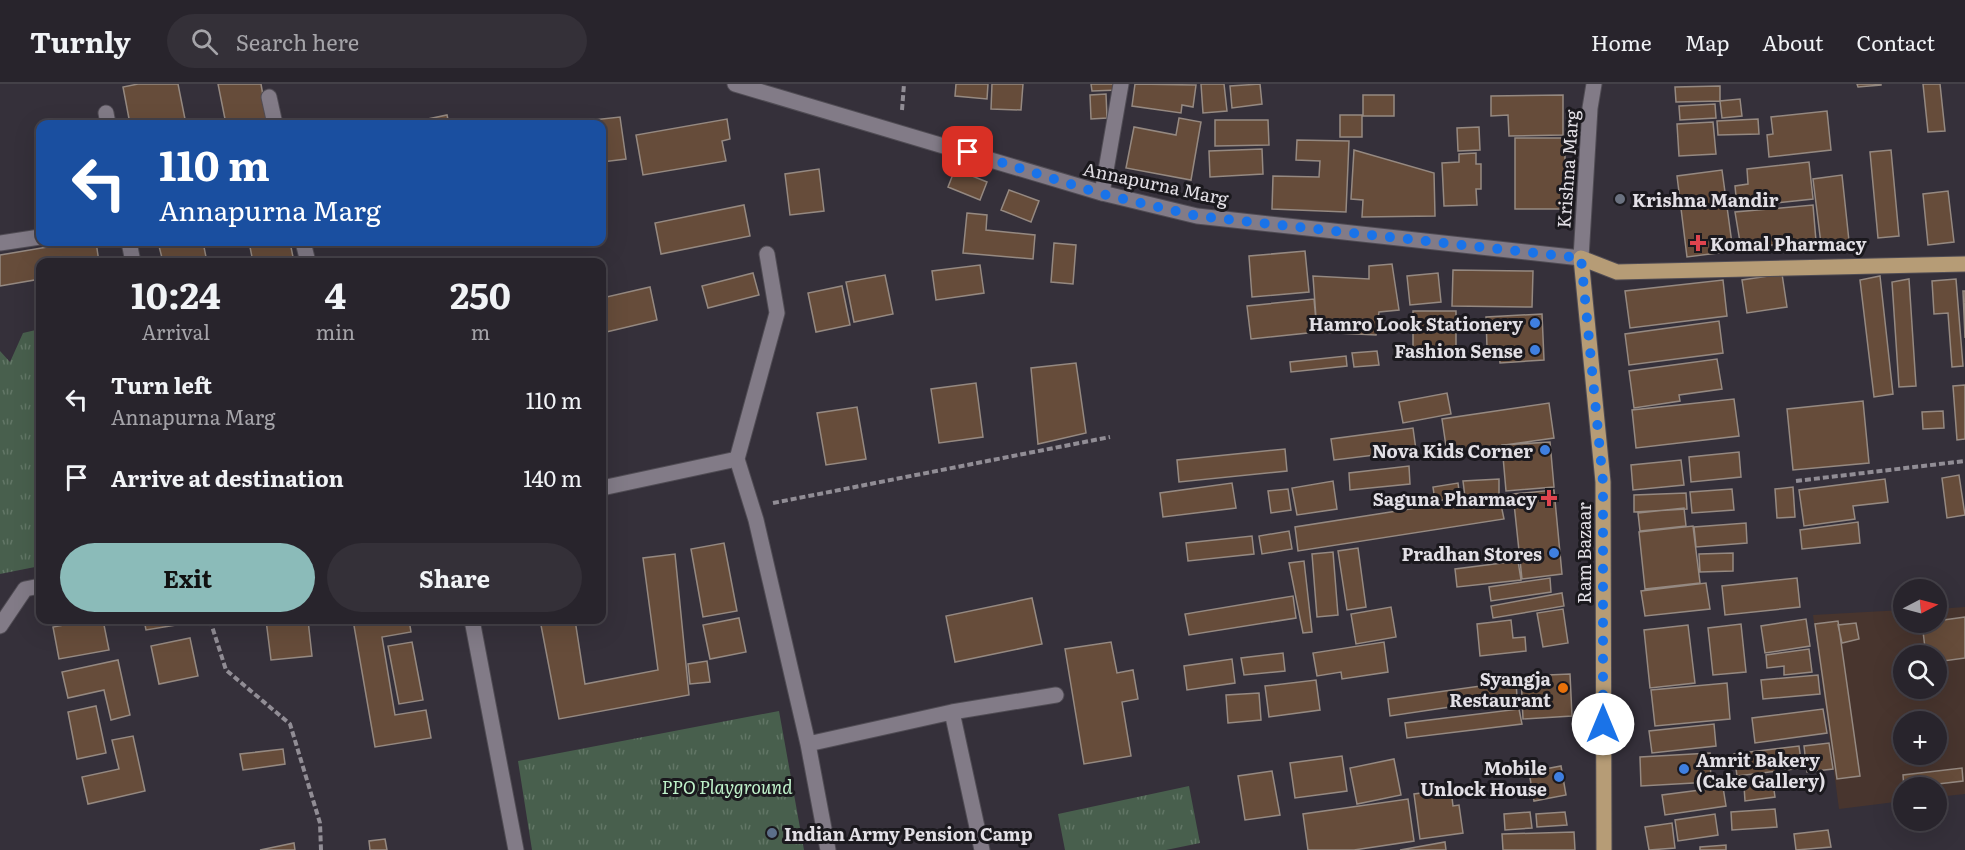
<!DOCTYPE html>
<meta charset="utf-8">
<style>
:root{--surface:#28242c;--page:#343038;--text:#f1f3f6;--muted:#a5a4a9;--line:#444148;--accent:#8bbbb9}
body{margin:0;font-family:Literata,serif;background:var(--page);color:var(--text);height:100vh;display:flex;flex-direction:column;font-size:22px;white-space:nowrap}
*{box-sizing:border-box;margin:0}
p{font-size:20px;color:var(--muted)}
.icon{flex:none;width:33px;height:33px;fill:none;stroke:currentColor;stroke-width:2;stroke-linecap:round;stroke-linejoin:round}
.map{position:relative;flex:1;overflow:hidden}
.drawer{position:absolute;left:36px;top:174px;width:570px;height:366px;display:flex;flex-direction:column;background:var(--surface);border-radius:12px;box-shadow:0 6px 24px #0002,0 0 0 2px var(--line)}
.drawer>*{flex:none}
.top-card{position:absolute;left:36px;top:36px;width:570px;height:126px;border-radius:12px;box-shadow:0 6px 24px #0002,0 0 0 2px var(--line);background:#1a4fa0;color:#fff;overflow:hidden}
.needle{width:39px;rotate:84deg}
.tools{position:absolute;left:1893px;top:495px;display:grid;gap:12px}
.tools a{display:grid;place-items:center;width:54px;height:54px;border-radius:50%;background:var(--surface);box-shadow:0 6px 24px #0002,0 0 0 2px var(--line);font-size:30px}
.pin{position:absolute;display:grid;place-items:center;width:51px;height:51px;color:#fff;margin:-26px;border-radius:12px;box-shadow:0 3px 9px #0006}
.me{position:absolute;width:66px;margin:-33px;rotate:0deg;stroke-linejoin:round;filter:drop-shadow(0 0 4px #0008)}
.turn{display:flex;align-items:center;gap:21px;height:126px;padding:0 24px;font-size:27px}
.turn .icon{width:78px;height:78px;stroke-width:2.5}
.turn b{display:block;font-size:42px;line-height:51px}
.eta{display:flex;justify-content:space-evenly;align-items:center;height:102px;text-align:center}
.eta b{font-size:36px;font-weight:700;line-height:42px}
.button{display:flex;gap:12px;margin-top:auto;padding:12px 24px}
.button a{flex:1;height:69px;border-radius:36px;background:var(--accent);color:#111;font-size:24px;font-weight:700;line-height:69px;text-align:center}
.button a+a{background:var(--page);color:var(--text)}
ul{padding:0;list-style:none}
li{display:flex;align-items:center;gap:18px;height:78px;padding:0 24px}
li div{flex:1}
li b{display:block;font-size:22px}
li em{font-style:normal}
header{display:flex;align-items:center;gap:36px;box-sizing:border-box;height:84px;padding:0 30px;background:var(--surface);border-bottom:2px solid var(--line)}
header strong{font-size:28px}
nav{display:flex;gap:33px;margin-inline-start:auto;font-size:21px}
.search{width:420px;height:54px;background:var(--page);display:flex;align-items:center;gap:15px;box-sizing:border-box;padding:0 21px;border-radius:33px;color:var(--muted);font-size:22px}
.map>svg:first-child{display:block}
</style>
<header>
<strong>Turnly</strong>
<div class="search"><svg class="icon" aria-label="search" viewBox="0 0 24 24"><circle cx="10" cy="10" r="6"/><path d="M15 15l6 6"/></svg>Search here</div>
<nav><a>Home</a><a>Map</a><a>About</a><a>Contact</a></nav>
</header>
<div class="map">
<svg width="1965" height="766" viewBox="0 0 1965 766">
<defs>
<pattern id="park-tufts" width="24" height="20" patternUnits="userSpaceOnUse" patternTransform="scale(1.5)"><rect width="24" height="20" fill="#485f4d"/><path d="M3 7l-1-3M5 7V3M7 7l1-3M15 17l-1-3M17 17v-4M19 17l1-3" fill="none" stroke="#627666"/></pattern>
</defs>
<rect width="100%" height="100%" fill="#35303a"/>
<path fill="#48352e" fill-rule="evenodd" d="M1965,523V710L1937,713L1936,704H1904L1903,717L1839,725L1813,531L1903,526L1904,538H1936L1937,525ZM1904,572H1936V604H1904ZM1904,638H1936V670H1904Z"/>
<path fill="url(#park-tufts)" d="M40,245V482L0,490V267L10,278L23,249Z
M779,627L804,766H532L518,677Z
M1189,702L1200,759L1166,766H1065L1058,730Z"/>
<path fill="#664c3a" stroke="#958981" stroke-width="1.5" d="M138,0H178L186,40H130L123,3Z
M218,0H261L268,40H226Z
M956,0H988L987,15L955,12Z
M992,0H1023L1021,26L991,25Z
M1091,0H1117L1118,6L1092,7Z
M1135,0L1196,1L1193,23L1182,21L1181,29L1132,22Z
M1201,0H1224L1227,27L1203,29Z
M1260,0L1262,20L1232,24L1230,2Z
M1857,0H1881V1L1858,3Z
M1923,0H1940L1945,47L1928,48Z
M1720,2V17L1676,18L1675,3Z
M1106,10L1107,34L1091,35L1090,11Z
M1363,11H1394V32H1363Z
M1563,11V51L1509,52L1508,31L1491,32V12Z
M1740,15L1742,32L1722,34L1720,17Z
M1715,20L1716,34L1680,36L1679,22Z
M1827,27L1831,66L1769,73L1767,51L1773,50L1771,33Z
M447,31L449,40H404Z
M1340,31H1362V53H1340Z
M620,33L626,75L602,78V40H556Z
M1179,34L1201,38L1191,96L1126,84L1134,43L1176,51Z
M727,35L730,55L722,57L726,77L643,91L636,51Z
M1758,35L1759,50L1718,51L1717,37Z
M1215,36H1268L1269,61L1215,62Z
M1713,38L1716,70L1679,72L1677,40Z
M1479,43L1480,66L1458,67L1457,44Z
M1515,54H1565V125H1515Z
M1297,56L1349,57L1346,128L1272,125L1273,92L1319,93L1320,77L1296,76Z
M1262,65L1263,90L1210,93L1209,67Z
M1354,66L1434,89L1435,132L1362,133L1363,116L1351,115Z
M1891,66L1899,152L1878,154L1870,68Z
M1476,69V80H1481V105H1476L1477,121L1444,122L1442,79L1459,78V70Z
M1809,78L1813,115L1737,123L1735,102L1748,100L1747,85Z
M819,85L824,127L790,131L785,90Z
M955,85L987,98L980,116L948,103Z
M1722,86L1733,167L1687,173L1677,92Z
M1842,91L1849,157L1821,160L1813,95Z
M1009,106L1039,117L1031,138L1001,126Z
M1948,107L1954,158L1928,161L1923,110Z
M744,121L750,152L661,170L655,139Z
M1813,121L1816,157L1741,164L1735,128Z
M967,129L987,131L986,146L1035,151L1033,175L963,169Z
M77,158H96L99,178H40V195L0,202V171Z
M158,158H203L207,178H163Z
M249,158H290L294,178H253Z
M1054,159L1076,161L1073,200L1051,198Z
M1305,167L1309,208L1252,213L1249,172Z
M1392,180L1399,226L1379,228L1376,251L1317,248L1313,192L1369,195V182Z
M980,181L984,209L936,216L932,187Z
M1453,186L1533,187L1532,223L1452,222Z
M753,189L759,211L708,224L702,202Z
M1438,189L1441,218L1410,221L1407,192Z
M1782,190L1787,223L1747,229L1742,196Z
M885,191L893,230L854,238L846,198Z
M1880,192L1893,310L1874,313L1860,196Z
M1909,195L1916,302L1899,303L1892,198Z
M1956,195L1963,282L1952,283L1948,229L1934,230L1932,197Z
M1723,196L1727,232L1630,244L1625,207Z
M842,202L850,241L816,248L808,209Z
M650,203L657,236L602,249V214Z
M1963,207H1965V254Z
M1314,215L1317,248L1251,255L1247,222Z
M1413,227H1456V271H1413Z
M1542,230L1544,276L1500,279L1499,263L1487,264L1486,233Z
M1719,237L1723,269L1629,281L1625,250Z
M1377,267L1379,281L1354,283L1352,269Z
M1346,272L1347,282L1291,288L1290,278Z
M1717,275L1722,305L1679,311L1680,317L1634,324L1629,287Z
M1076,279L1086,349L1038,360L1031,284Z
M976,299L983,353L939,359L931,305Z
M1965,301V355L1957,356L1953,302Z
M1447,309L1451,330L1403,339L1399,318Z
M1734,315L1739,352L1636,364L1632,326Z
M1863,317L1869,379L1793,386L1787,325Z
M1549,319L1554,354L1447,369L1442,335Z
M857,323L866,375L826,381L817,329Z
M1943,327L1944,344L1923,345L1922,328Z
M1413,344L1416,366L1334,376L1331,355Z
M1550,358L1554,403L1506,407L1502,361Z
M1285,365L1287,387L1179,398L1177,376Z
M1739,368L1741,393L1691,398L1689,373Z
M1681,376L1684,401L1633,406L1631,381Z
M1409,382L1410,400L1350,406L1349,389Z
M1959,391L1965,431L1947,434L1942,394Z
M1499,395V411L1465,413L1463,397Z
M1885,395L1888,418L1853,422L1855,435L1804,442L1799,406Z
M1333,397L1337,425L1297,431L1292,404Z
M1232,399L1236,424L1163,433L1160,409Z
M1458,399L1460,414L1435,417L1433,403Z
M1793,403L1795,433L1777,434L1775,405Z
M1288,405L1291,426L1271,429L1268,407Z
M1732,405L1734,426L1692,429L1690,408Z
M1554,406L1562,490L1522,495L1513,410Z
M1686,409L1687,425L1634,428V411Z
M1499,411L1504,435L1298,467L1295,443Z
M1684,424L1686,442L1640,447L1638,429Z
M1858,438L1860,459L1802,465L1800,446Z
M1746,439L1747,459L1696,463L1694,443Z
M1693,442L1700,499L1645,505L1639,448Z
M1289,447L1292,465L1262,470L1259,452Z
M1252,452L1254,470L1188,477L1186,459Z
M724,459L737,527L703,533L691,465Z
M1358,464L1366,523L1347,526L1338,467Z
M1333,468L1338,531L1317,533L1312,470Z
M1733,469V487L1700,488L1699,470Z
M675,470L689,611L559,635L540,536H575L585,600L658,586L643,474Z
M1304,477L1312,548L1303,549L1289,479Z
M1518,477L1521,496L1457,503L1455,485Z
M1550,494L1551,508L1491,517L1489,503Z
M1797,494L1800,523L1725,531L1722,502Z
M1706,499L1710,525L1645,532L1641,507Z
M1562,509L1564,522L1493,534L1491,522Z
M1293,512L1296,534L1189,551L1185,530Z
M1032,514L1042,560L955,578L946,532Z
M1391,523L1396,553L1356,560L1351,530Z
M1563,525L1568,559L1543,563L1537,529Z
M1965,533V574L1936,578V572H1926L1922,539Z
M739,534L746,568L710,575L703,541Z
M1806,535L1810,562L1765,569L1761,542Z
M91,536H103L109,566L59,575L53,543Z
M144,536H188V539L146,546Z
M266,536H308L312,572L271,576Z
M353,536H409L411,548L382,553L395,631L426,626L431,654L375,663Z
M1511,536L1513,554L1525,553L1526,567L1480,572L1477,540Z
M1838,537L1860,692L1837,695L1815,540Z
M1856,539L1859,555L1842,559L1838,541Z
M1741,540L1746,588L1713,591L1708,544Z
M1688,541L1695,599L1650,604L1644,546Z
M190,554L198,592L159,600L151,562Z
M412,558L423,616L399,620L388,562Z
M1111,558L1117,589L1133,586L1138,615L1122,618L1131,672L1084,680L1065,565Z
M1384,558L1388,588L1342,595L1341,588L1317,592L1313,569Z
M1809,565L1812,588L1784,591V582L1767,584L1766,571Z
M1283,569L1285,587L1244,591L1241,574Z
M1232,575L1235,599L1187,606L1184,582Z
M118,576L130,631L111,636L104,606L68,614L62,588Z
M707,577L710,598L690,600L688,580Z
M1570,590L1572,632L1523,635L1521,592Z
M1818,591L1820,610L1763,615L1761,596Z
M1316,596L1320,626L1269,633L1265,602Z
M1516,597L1517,613L1390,632L1388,615Z
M1727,599L1730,635L1655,642L1651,606Z
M1259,609L1261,636L1228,639L1226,611Z
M96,622L106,669L77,675L68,628Z
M1519,625L1522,640L1407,654L1405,639Z
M1823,625L1827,649L1755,659L1752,634Z
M1714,640L1716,662L1652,669L1649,647Z
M133,652L145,707L88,720L82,693L119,685L112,656Z
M1829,659L1833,685L1807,688L1804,662Z
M1799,662L1802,684L1737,692L1734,670Z
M283,665L285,680L243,686L240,670Z
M1710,669L1711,698L1641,702L1640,673Z
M1342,672L1347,707L1295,714L1290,679Z
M1394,675L1401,711L1357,720L1350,684Z
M1561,682L1566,711L1534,717L1529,688Z
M1962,684L1963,697L1904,704L1903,691Z
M1272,687L1280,731L1245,736L1238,692Z
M1773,699L1775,713L1745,717L1744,702Z
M1723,703L1726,722L1665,731L1662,711Z
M1451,705L1453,722L1459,721L1463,749L1420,755L1414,710Z
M1408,715L1414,757L1354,766H1308L1303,730Z
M1775,725L1777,743L1732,746L1731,728Z
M1530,728L1532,744L1505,746L1504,730Z
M1565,728L1567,741L1537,743L1536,730Z
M1715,730L1718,751L1678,757L1675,736Z
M1672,739L1675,764L1649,766L1645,743Z
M1828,746L1831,763L1796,766L1794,750Z
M1574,748L1575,766H1503L1502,750Z
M385,755L387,766H370L369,757Z
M1445,758L1446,766H1400Z
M294,759L295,766H260Z
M1726,761V766H1700V763Z"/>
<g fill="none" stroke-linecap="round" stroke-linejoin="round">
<defs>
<path id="service" d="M269,13L275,40
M106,29L108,40
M129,158L133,178
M303,158L308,178
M0,159L40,153
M767,170L777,229L737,375L756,436L808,660L828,766
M602,404L737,375
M472,536L516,766
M0,542L25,505L40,502
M952,628L982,766
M808,660L952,628L1056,611"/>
<path id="minor" d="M1102,109L1121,0
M1581,174L1590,24L1594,0"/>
<path id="secondary" d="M735,0L1102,109L1197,132L1581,174"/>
<path id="primary" d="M1604,766L1603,398L1581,174L1617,188L1965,180"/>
</defs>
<use href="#service" stroke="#504c54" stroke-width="17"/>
<use href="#minor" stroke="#504c54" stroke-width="17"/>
<use href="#secondary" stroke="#504c54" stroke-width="17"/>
<use href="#primary" stroke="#504c54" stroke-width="17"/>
<path stroke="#918d95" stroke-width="4" stroke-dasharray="6 3" stroke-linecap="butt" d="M902,26L904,0
M1796,397L1965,377
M773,419L1110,353
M210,536L226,586L290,640L320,739L321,766"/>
<use href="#service" stroke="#827b87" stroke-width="15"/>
<use href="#minor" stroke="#827b87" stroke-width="15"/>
<use href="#secondary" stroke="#827b87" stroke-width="15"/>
<use href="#primary" stroke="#b69c76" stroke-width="15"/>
</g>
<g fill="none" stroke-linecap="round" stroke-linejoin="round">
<path stroke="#1a73e8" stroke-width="10" stroke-dasharray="0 18" d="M968,68L1102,110L1197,132L1581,174L1603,398V640"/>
</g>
<circle fill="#6b7280" stroke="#1b191e" stroke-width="2" cx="1620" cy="115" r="6"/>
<g fill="#e0444e" stroke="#1b191e" stroke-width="2">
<path d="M1695 150h6v6h6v6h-6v6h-6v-6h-6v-6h6z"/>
<path d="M1546 405h6v6h6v6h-6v6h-6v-6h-6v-6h6z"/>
</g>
<g fill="#3f7fe0" stroke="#1b191e" stroke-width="2">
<circle cx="1535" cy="239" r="6"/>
<circle cx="1535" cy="266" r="6"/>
<circle cx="1545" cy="366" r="6"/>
<circle cx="1554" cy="469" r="6"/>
<circle cx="1684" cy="685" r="6"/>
<circle cx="1559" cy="693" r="6"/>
</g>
<circle fill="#e8710a" stroke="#1b191e" stroke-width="2" cx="1563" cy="604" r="6"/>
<circle fill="#5c6f8a" stroke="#1b191e" stroke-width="2" cx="772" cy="749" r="6"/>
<g text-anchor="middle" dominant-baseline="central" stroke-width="6" stroke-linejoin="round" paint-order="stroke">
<g font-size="18" fill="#e2dfe5" stroke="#1b191e">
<text transform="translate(1567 85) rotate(-86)">Krishna Marg</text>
<text transform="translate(1156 99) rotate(12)">Annapurna Marg</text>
<text transform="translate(1583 469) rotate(-90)">Ram Bazaar</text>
</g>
<g font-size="18" font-weight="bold" fill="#e2dfe5" stroke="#1b191e" text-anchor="end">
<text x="1632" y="115" text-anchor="start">Krishna Mandir</text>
<text x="1710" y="159" text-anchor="start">Komal Pharmacy</text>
<text x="1523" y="239">Hamro Look Stationery</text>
<text x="1523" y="266">Fashion Sense</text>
<text x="1533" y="366">Nova Kids Corner</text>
<text x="1537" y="414">Saguna Pharmacy</text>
<text x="1542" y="469">Pradhan Stores</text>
<text x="1551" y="594">Syangja<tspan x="1551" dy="21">Restaurant</tspan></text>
<text x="1696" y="675" text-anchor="start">Amrit Bakery<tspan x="1696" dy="21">(Cake Gallery)</tspan></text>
<text x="1547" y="683">Mobile<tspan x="1547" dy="21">Unlock House</tspan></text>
<text x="784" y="749" text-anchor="start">Indian Army Pension Camp</text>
</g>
<g font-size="18" font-style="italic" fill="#c0f3cb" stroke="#1b191e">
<text x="727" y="702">PPO Playground</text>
</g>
</g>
</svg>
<div class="tools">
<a><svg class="needle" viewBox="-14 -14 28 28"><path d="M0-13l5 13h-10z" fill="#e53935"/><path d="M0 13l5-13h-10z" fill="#a5a4a9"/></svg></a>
<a><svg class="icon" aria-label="search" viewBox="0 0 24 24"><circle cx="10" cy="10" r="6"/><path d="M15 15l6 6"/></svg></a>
<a>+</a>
<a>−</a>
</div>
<div class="pin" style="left:968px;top:68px;background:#d93025"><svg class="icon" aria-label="arrive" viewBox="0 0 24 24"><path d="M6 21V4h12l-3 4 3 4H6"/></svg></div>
<svg class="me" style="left:1603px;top:640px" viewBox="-20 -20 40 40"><circle r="19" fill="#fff"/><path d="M0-13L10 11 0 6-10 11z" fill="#1a73e8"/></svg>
<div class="top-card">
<div class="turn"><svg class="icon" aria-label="left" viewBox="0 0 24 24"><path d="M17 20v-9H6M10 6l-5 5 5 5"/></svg><div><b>110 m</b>Annapurna Marg</div></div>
</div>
<section class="drawer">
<div class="eta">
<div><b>10:24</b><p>Arrival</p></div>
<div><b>4</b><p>min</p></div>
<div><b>250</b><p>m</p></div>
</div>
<ul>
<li><svg class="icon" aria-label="left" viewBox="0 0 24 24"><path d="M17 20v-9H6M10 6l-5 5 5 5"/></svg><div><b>Turn left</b><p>Annapurna Marg</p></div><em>110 m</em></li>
<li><svg class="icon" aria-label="arrive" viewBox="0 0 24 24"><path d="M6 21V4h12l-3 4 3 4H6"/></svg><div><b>Arrive at destination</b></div><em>140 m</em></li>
</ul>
<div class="button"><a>Exit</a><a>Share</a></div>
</section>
</div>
